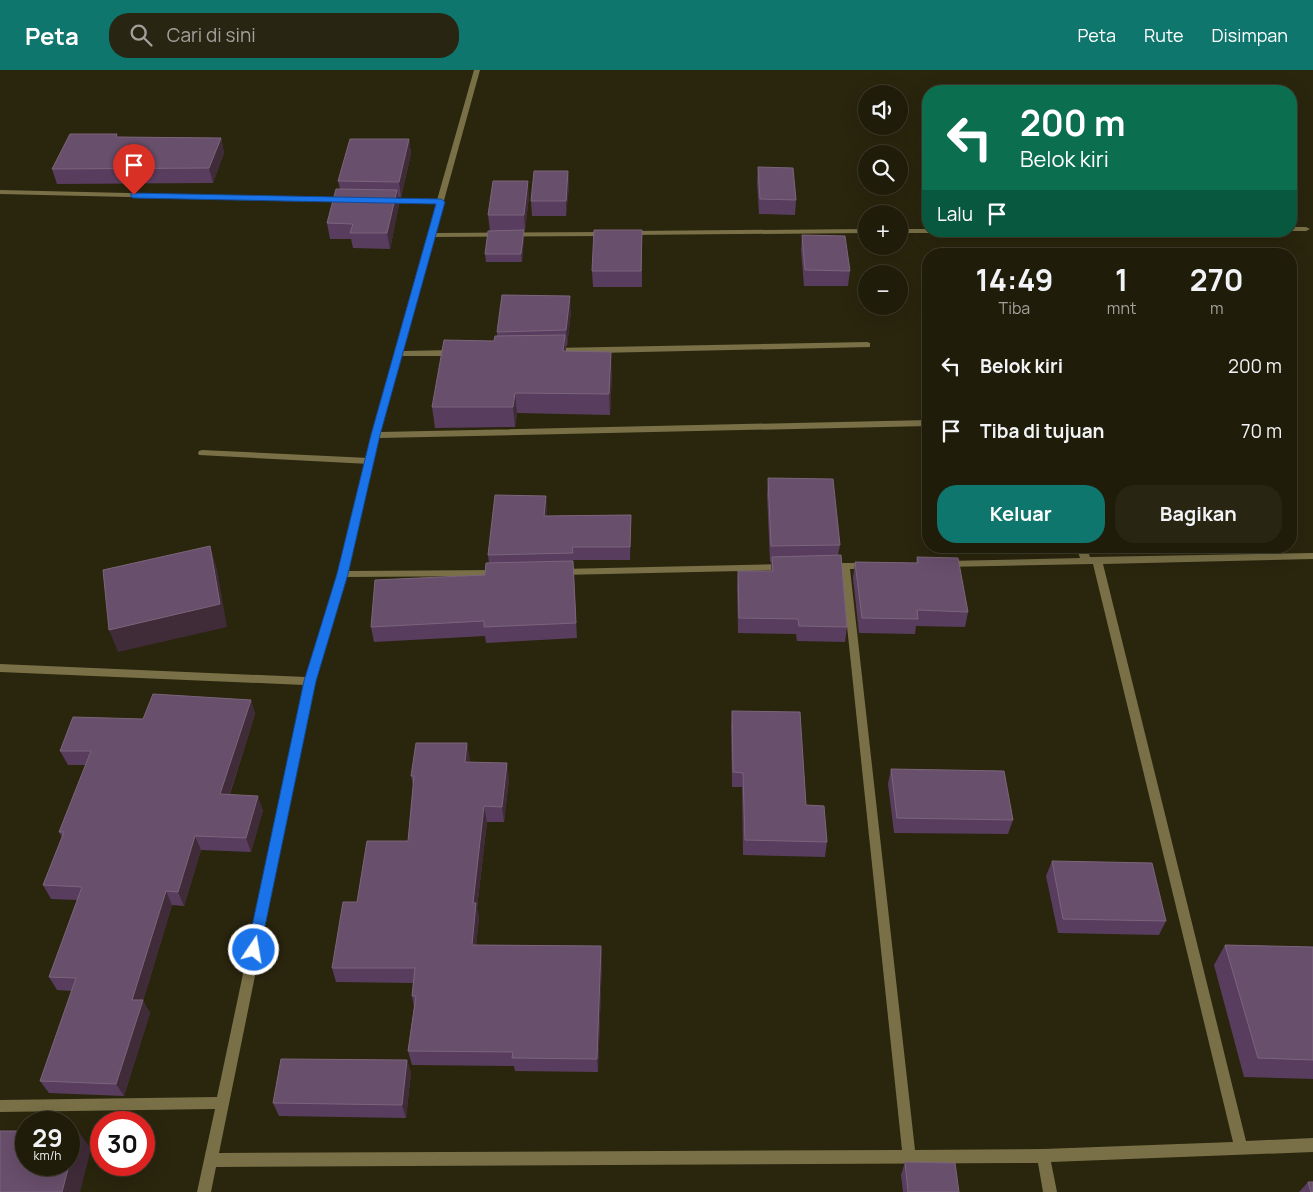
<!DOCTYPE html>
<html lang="id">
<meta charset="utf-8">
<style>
:root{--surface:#201c0a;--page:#282513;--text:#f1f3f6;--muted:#a2a19c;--line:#3d3a2b;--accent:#0f766e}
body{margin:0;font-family:Manrope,sans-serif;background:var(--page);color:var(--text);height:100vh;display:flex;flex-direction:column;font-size:19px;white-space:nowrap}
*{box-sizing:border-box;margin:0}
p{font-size:16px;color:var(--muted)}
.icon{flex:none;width:28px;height:28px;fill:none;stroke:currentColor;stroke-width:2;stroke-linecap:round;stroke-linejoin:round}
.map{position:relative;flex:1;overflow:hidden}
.side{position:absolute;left:922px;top:178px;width:375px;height:305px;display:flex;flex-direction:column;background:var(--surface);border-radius:20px;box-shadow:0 5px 20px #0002,0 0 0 1px var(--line)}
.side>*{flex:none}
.hud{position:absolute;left:922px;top:15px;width:375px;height:152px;border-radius:20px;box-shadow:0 5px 20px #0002,0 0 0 1px var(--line);background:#0b6e4f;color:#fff;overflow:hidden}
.buttons{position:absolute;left:858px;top:15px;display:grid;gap:10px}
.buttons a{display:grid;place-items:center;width:50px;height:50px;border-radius:50%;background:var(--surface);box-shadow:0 5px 20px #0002,0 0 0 1px var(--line);font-size:25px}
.speed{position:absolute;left:15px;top:1041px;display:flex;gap:10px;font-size:25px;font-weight:700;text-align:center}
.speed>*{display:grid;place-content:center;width:65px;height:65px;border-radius:50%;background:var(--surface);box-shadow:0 5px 20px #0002,0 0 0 1px var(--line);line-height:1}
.speed small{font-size:12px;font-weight:400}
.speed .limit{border:8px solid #d22;background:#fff;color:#111}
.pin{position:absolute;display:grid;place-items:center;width:42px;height:42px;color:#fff;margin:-51px -21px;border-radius:50% 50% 50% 0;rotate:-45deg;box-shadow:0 0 5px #0007}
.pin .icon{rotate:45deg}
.me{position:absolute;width:55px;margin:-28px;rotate:12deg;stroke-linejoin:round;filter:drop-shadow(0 0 4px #0008)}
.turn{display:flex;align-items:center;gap:18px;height:105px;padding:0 15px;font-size:22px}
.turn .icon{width:65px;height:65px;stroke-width:2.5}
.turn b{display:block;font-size:35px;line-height:42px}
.then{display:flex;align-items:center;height:48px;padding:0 15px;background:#0003;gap:10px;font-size:19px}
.eta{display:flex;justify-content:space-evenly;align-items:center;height:85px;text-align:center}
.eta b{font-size:30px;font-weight:700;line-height:35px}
.cta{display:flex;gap:10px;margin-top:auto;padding:10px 15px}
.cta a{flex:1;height:58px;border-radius:20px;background:var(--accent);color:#fff;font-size:20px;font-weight:700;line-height:58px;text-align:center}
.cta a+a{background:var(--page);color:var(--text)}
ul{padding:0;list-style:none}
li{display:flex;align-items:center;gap:15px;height:65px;padding:0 15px}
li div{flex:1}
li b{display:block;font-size:19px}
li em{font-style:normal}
header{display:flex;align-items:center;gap:30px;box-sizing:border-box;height:70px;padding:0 25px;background:var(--accent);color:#fff}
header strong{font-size:24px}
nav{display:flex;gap:28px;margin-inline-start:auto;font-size:18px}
.search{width:350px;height:45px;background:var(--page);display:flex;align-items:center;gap:12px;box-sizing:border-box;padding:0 18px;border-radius:20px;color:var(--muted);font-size:19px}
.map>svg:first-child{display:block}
</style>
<header>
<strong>Peta</strong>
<div class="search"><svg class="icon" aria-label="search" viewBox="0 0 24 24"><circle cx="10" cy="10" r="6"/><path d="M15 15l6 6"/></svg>Cari di sini</div>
<nav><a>Peta</a><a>Rute</a><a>Disimpan</a></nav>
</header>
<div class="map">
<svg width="1313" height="1122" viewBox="0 0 1313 1122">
<rect width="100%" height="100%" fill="#2a250d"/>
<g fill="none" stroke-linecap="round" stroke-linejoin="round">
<path fill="#797047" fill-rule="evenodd" d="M202,380L369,388L373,391L369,394L199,385L198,383L199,381Z"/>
<path fill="#797047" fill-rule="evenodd" d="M474,0H480L435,163L607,162L611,164L607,166L434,167L402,281L453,280L457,283L453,286H401L380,362L929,350V356L379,368L348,501L499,500L504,503L499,506L346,507L315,611L219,1083L902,1080L841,499L825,498L823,496L828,493H866L871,496L866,499H850L915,1080L1043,1079L1233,1072L1093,494L946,497L941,494L946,491L1080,488L1076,476H1086L1090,487L1313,483V489L1103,494L1246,1071L1313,1068V1082L1051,1092L1057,1122H1043L1038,1093L216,1097L211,1122H197L215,1039L0,1042V1030L217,1027L304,615L0,602V594L306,607L337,504L371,365L436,134L386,133L382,131L386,129L437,130Z
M0,120L346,128L350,130L346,132L0,124Z
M1291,157H1306L1310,159L1306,161H1291Z
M866,159V163L629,165L625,163L629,161Z
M899,159H929V161H933L929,163H899Z
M867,272L870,273V277L553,284L549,281L553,278Z
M784,494L789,497L784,500L561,505L556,502L561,499Z"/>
</g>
<path fill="#593d5f" d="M118,67L221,68L224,83L213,113L57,114L52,99Z
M409,69L411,84L401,127H398L399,135L390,179L353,178L351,169H330L327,153L340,119L338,111Z
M758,97L796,130L795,145L759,144L757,112Z
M568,101L569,116L566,146H532L531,131Z
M529,126L525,160H524V168L522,192H486L485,184L490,161L488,145Z
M642,160V217H593L592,201Z
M802,165L850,201L848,216H804L801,180Z
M571,241L567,276H566V281L612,302L610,345L517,343L515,357L435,358L432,337L494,271L497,266V262Z
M768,408L840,475L838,485L847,557L845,572L797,571L796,564L738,563L737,516L738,501H771V492H770L767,424Z
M547,439L546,446L631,445L630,490H573L577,568L486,573L485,566L374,572L371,557L485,505L489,493L488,485Z
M917,487L968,542L965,557L916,556L915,564L859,563L853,508L855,492L916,493Z
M251,630L255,644L230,724L263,740L251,782L201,780L184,836L172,835L143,931L150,943L124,1026L49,1023L40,1011L72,921L57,920L49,907L77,830L51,829L43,815L62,767L59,762L86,695H68L60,681L143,649Z
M732,641L806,735L827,772L825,787L743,785L742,717H732L731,656Z
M470,689L469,692L509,709L504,752H487L477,838L479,848L476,875L601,876L602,891L598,1002L515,1001L514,996L412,995L408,981L414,937L412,926L413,913L336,912L332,898L357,832L408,771L413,715L411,706Z
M891,699L1013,750L1008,764L894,763L888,714Z
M1052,791L1166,851L1159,865L1058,863L1046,806Z
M1225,875L1313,877V1009L1244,1007L1214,895Z
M407,990L411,1003L406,1048L279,1046L273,1033Z
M905,1092L959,1122H903L901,1105Z
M1308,1112L1313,1122H1299Z"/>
<path fill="#402c39" d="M221,68L224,83L213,113L209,98Z
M409,69L411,84L401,127L399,112Z
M568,101L569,116L566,146V131Z
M528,111L529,126L525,160L524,145Z
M397,120L399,135L390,179L387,163Z
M524,160V168L522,192L521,184Z
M570,226L571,241L567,276L566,260Z
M565,265L566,285L563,281Z
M611,282L612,302L610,345L609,324Z
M515,323L517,343L515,357L513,337Z
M546,426L547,439L545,459L544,446Z
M210,476L217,499L227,557L118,582L109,560Z
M251,630L255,644L225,738L220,724Z
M467,673L470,689L468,708L465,692Z
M507,693L509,709L504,752L502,737Z
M258,726L263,740L251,782L246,768Z
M484,736L487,752L477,838L479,848L475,889L472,875L473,833Z
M195,766L201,780L184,836L178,822Z
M166,821L172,835L143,931L150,943L124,1026L116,1014L132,930Z
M601,876L602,891L598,1002L597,989Z
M407,990L411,1003L406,1048L402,1035Z
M78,1061L91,1079L80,1122H62Z"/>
<path fill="#684f6c" stroke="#7b657b" d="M70,64H117L116,67L221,68L209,98L52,99Z
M350,69H409L399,112L338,111Z
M758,97L793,98L796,130L760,129Z
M534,101H568L566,131H531Z
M493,111H528L524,145H488Z
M336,119L397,120L387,163H350L353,154L327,153Z
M524,160L521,184H485L488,161Z
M594,160H642L641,201H592Z
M802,165L845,166L850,201L805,200Z
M502,225L570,226L566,260L497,262Z
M565,265L563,281L611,282L609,324L515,323L513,337H432L444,270L494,271L495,266Z
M768,408L833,409L840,475L771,476Z
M495,425L546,426L544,446L631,445L630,477H572L573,483L488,485Z
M210,476L220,534L109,560L103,500Z
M841,485L847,557L799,556L798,549L739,548L738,501H773L772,487Z
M917,487L958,488L968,542L917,540L918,549L862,548L855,492L918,493Z
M573,491L576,553L484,557V551L371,557L375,510L485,505L486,493Z
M153,624L251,630L220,724L258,726L246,768L195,766L178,822L166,821L132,930H143L116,1014L40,1011L76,908L49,907L82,817L43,815L64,762H59L91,681H60L73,647L143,649Z
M732,641L800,642L806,735L824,736L827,772L745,770L743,703L733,702Z
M416,673H467L465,692L507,693L502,737L484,736L473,833H476L472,875L601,876L597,989L512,988L513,982L408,981L416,926H412L415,898H332L343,832H357L367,771H408L414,706H411Z
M891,699L1004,701L1013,750L897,748Z
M1052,791L1152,793L1166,851L1063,849Z
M1225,875L1313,877V990L1258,988Z
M281,989L407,990L402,1035L273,1033Z
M0,1061H26V1095H69V1061H78L62,1122H0Z
M905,1092L955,1093L959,1122H908Z
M1308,1112H1313V1122H1311Z"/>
<path fill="#1a73e8" stroke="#114b97" d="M131,123L441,129L445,132L380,365L348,504L316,611L260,880L258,884L254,886L249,884L247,880L304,611L337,504L371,365L436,134L134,128L131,127Z"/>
</svg>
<div class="buttons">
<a><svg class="icon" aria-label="sound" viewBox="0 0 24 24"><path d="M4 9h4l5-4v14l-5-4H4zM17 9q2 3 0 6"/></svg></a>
<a><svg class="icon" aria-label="search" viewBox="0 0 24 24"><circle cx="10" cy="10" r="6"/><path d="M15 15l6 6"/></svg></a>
<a>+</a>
<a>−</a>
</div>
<div class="speed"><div>29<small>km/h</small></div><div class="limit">30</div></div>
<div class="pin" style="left:134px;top:125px;background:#d93025"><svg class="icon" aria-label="arrive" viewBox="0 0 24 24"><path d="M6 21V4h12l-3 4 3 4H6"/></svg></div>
<svg class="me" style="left:254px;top:880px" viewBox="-20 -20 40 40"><circle r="17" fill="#1a73e8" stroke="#fff" stroke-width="3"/><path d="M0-11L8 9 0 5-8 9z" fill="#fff"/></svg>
<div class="hud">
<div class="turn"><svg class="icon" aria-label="left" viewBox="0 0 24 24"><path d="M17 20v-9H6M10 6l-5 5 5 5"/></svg><div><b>200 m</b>Belok kiri</div></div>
<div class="then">Lalu<svg class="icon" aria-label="arrive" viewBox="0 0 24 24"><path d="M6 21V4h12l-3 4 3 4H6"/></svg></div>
</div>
<section class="side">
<div class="eta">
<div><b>14:49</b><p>Tiba</p></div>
<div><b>1</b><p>mnt</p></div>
<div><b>270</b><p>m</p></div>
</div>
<ul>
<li><svg class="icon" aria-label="left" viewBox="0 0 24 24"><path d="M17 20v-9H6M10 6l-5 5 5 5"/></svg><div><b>Belok kiri</b></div><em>200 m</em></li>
<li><svg class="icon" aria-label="arrive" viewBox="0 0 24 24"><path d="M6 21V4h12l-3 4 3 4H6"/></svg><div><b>Tiba di tujuan</b></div><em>70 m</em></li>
</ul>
<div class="cta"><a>Keluar</a><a>Bagikan</a></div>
</section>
</div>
